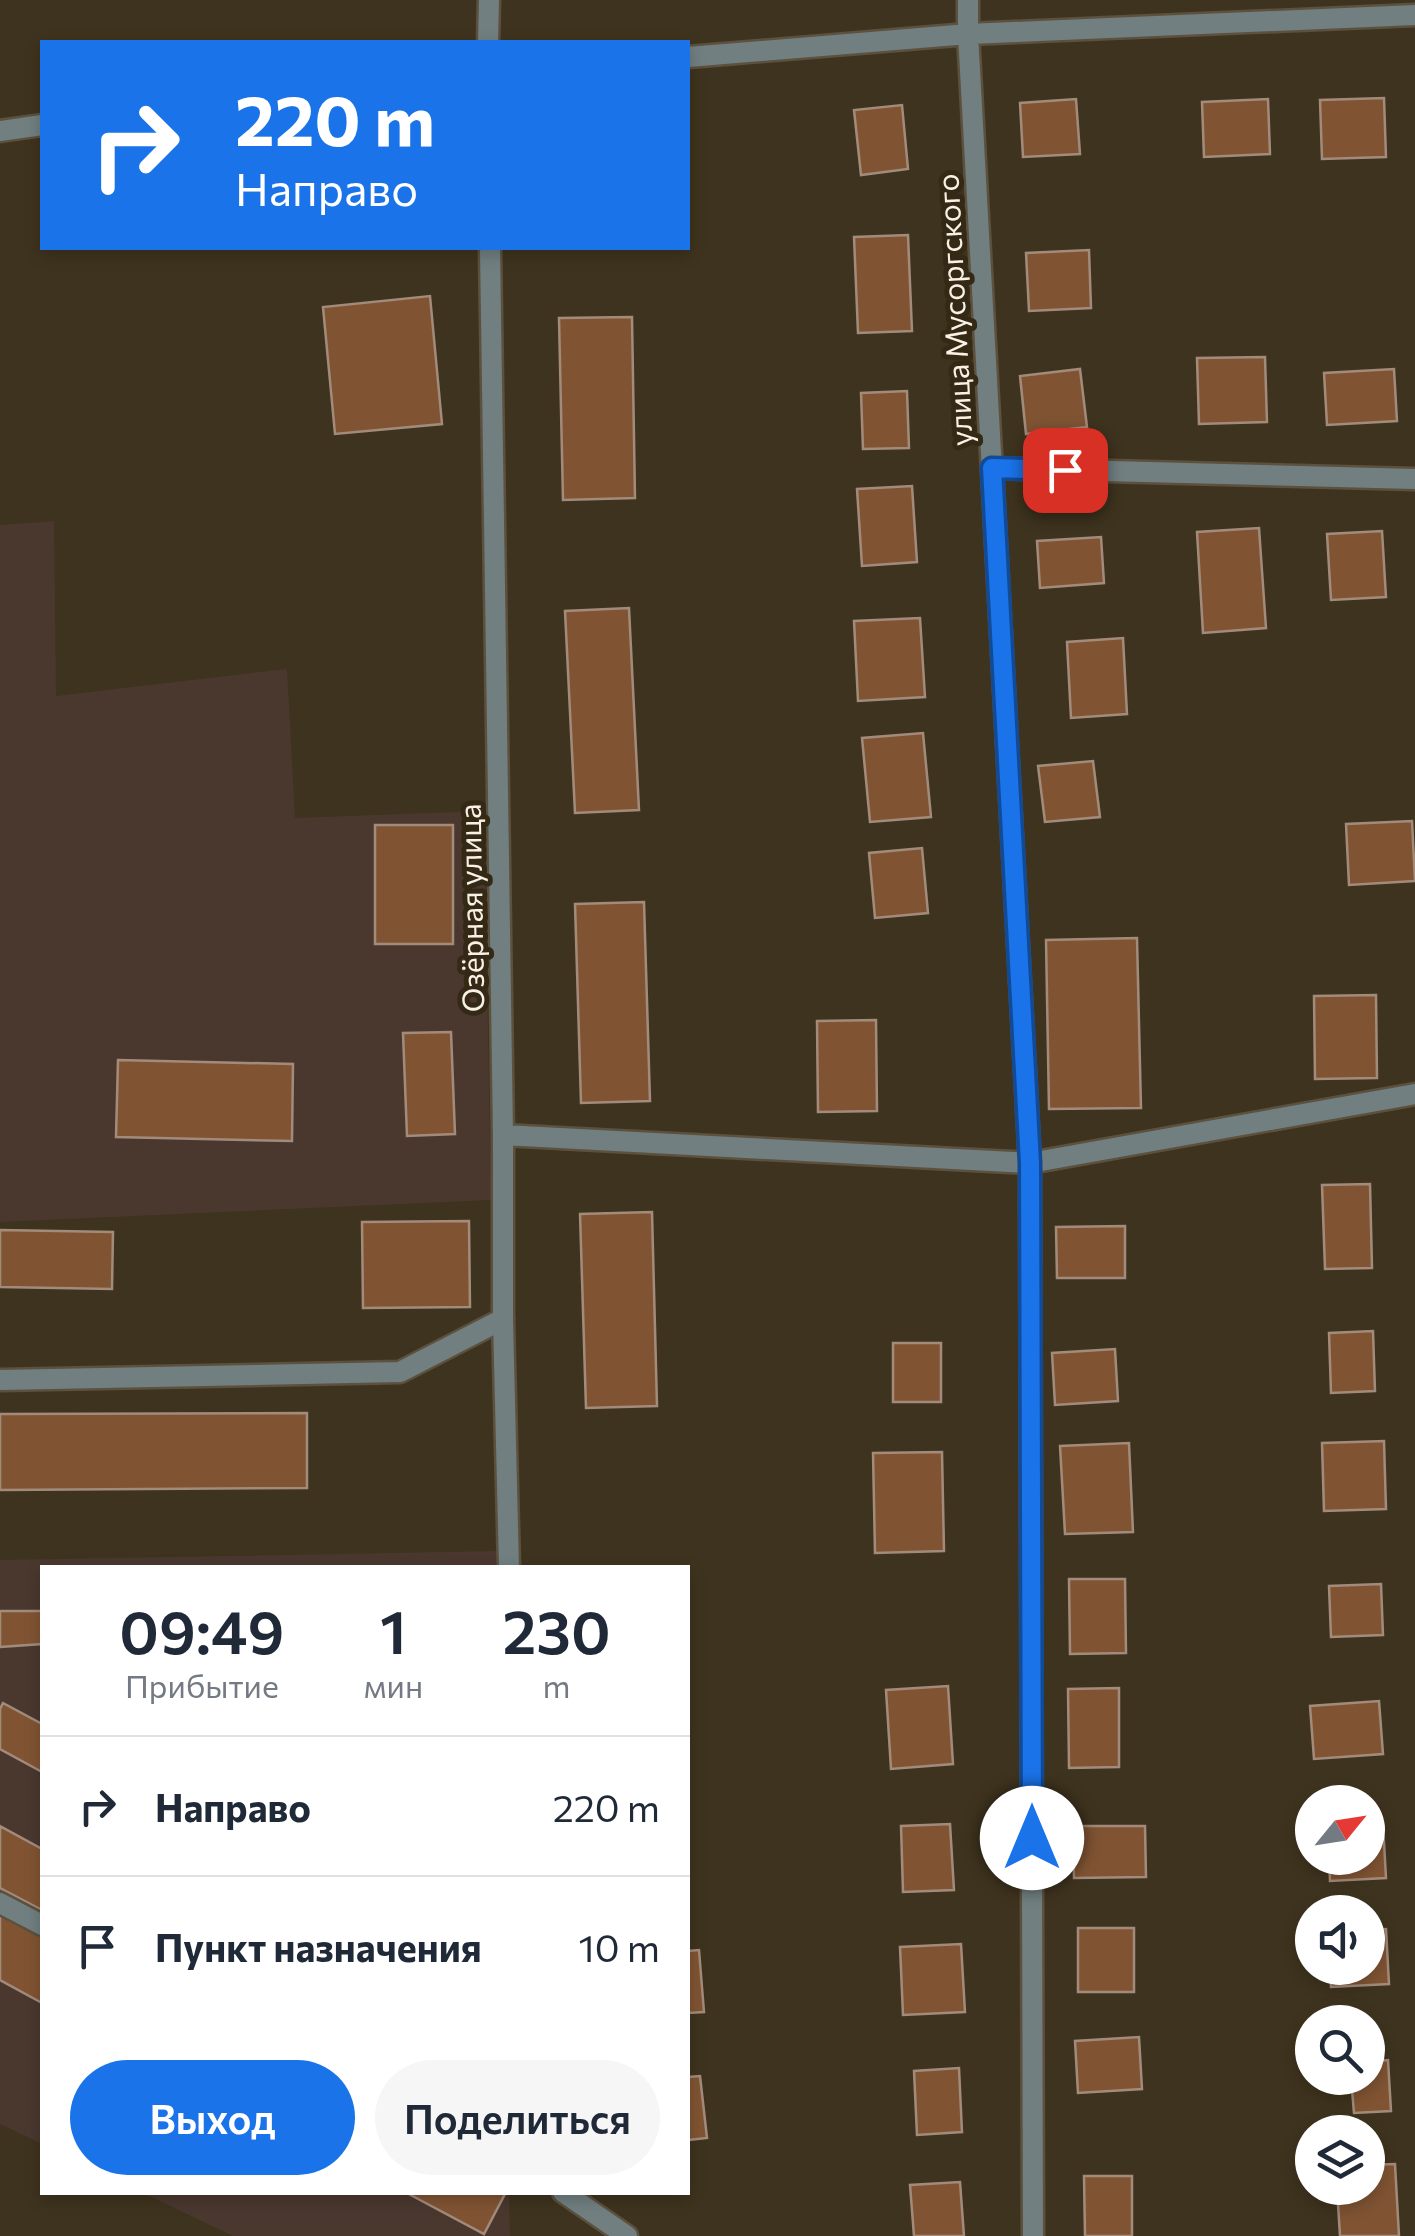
<!DOCTYPE html>
<html lang="ru">
<meta charset="utf-8">
<style>
:root{--surface:#fff;--page:#f6f6f7;--text:#1f2937;--muted:#747a83;--line:#e0e1e3;--accent:#1a73e8}
body{margin:0;font-family:Commissioner,sans-serif;background:var(--page);color:var(--text);height:100vh;display:flex;flex-direction:column;font-size:38px;white-space:nowrap}
*{box-sizing:border-box;margin:0}
p{font-size:32px;color:var(--muted)}
.icon{flex:none;width:55px;height:55px;fill:none;stroke:currentColor;stroke-width:2;stroke-linecap:round;stroke-linejoin:round}
.map{position:relative;flex:1;overflow:hidden}
.details{position:absolute;left:40px;top:1565px;width:650px;height:630px;display:flex;flex-direction:column;background:var(--surface);border-radius:0px;box-shadow:0 5px 15px #0003}
.details>*{flex:none}
.guide{position:absolute;left:40px;top:40px;width:650px;height:210px;border-radius:0px;box-shadow:0 5px 15px #0003;background:#1a73e8;color:#fff;overflow:hidden}
.needle{width:65px;rotate:60deg}
.fabs{position:absolute;left:1295px;top:1785px;display:grid;gap:20px}
.fabs a{display:grid;place-items:center;width:90px;height:90px;border-radius:50%;background:var(--surface);box-shadow:0 5px 15px #0003;font-size:50px}
.pin{position:absolute;display:grid;place-items:center;width:85px;height:85px;color:#fff;margin:-42px;border-radius:20px;box-shadow:0 5px 15px #0006}
.me{position:absolute;width:110px;margin:-55px;rotate:0deg;stroke-linejoin:round;filter:drop-shadow(0 0 8px #0008)}
.turn{display:flex;align-items:center;gap:35px;height:210px;padding:0 30px;font-size:45px}
.turn .icon{width:130px;height:130px;stroke-width:2.5}
.turn b{display:block;font-size:70px;line-height:85px}
.eta{display:flex;justify-content:space-evenly;align-items:center;height:170px;text-align:center}
.eta b{font-size:60px;font-weight:600;line-height:70px}
.button{display:flex;gap:20px;margin-top:auto;padding:20px 30px}
.button a{flex:1;height:115px;border-radius:60px;background:var(--accent);color:#fff;font-size:40px;font-weight:600;line-height:115px;text-align:center}
.button a+a{background:var(--page);color:var(--text)}
ul{padding:0;list-style:none}
li{display:flex;align-items:center;gap:30px;height:140px;padding:0 30px;border-top:2px solid var(--line)}
li div{flex:1}
li b{display:block;font-size:38px}
li em{font-style:normal}
.map>svg:first-child{display:block}
</style>
<div class="map">
<svg width="1415" height="2236" viewBox="0 0 1415 2236">
<rect width="100%" height="100%" fill="#3e331e"/>
<path fill="#4a382f" d="M54,521L56,696L287,669L295,818L484,811L491,1200L0,1222V525Z
M501,1551V1568H42V2144L0,2124V1560Z
M143,2193H509L510,2236H233Z"/>
<path fill="#805433" stroke="#a38b7b" stroke-width="2.5" d="M1384,98L1386,157L1322,159L1320,100Z
M1076,99L1080,154L1023,157L1020,103Z
M1268,99L1270,154L1204,157L1202,102Z
M902,105L908,169L861,175L854,110Z
M908,235L912,331L858,333L854,237Z
M1089,250L1091,308L1029,311L1026,253Z
M430,296L442,424L335,434L323,307Z
M632,317L635,498L563,500L559,318Z
M1265,357L1267,422L1199,424L1197,358Z
M1080,369L1087,427L1026,434L1020,376Z
M1394,369L1397,421L1327,425L1324,373Z
M907,391L909,448L863,449L861,393Z
M912,486L917,562L862,566L857,489Z
M1259,528L1266,628L1203,633L1197,532Z
M1382,531L1386,597L1331,600L1327,534Z
M1101,537L1104,583L1040,588L1037,541Z
M629,608L639,810L575,813L565,611Z
M920,618L925,697L858,701L854,621Z
M1123,638L1127,714L1071,718L1067,642Z
M923,733L931,817L870,822L862,738Z
M1093,761L1100,817L1045,822L1038,766Z
M1412,821L1415,881L1349,885L1346,824Z
M375,825H453V944H375Z
M922,848L928,913L875,918L869,853Z
M644,902L650,1101L581,1103L575,904Z
M1137,938L1141,1108L1049,1109L1046,940Z
M1376,995L1377,1078L1315,1079L1314,996Z
M876,1020L877,1111L818,1112L817,1021Z
M451,1032L455,1134L407,1136L403,1033Z
M118,1060L293,1064L292,1141L116,1137Z
M1370,1184L1372,1268L1325,1269L1322,1185Z
M652,1212L657,1406L586,1408L580,1214Z
M469,1221L470,1307L363,1308L362,1222Z
M1125,1226V1278H1057L1056,1227Z
M0,1230L113,1232L112,1289L0,1287Z
M1373,1331L1375,1391L1331,1393L1329,1333Z
M893,1343H941V1402H893Z
M1115,1349L1118,1401L1055,1405L1052,1353Z
M307,1413V1488L0,1490V1414Z
M1384,1441L1386,1509L1324,1511L1322,1443Z
M1129,1443L1133,1532L1065,1534L1060,1446Z
M942,1452L944,1551L875,1553L873,1453Z
M1069,1579H1125L1126,1653L1070,1654Z
M1381,1584L1383,1635L1331,1637L1329,1586Z
M0,1611H42V1644L0,1647Z
M948,1686L953,1764L891,1769L886,1690Z
M1119,1688V1767L1069,1768L1068,1689Z
M1379,1701L1383,1754L1314,1759L1310,1706Z
M3,1703L42,1724V1772L0,1749V1709Z
M950,1824L954,1890L903,1892L901,1826Z
M1383,1824L1386,1878L1330,1881L1329,1858H1368V1825Z
M0,1826L42,1849V1910L0,1888Z
M1073,1826H1145L1146,1877L1074,1878Z
M0,1914L42,1937V2003L0,1980Z
M1078,1928H1134V1992H1078Z
M1386,1929L1389,1984L1331,1987L1330,1968H1368V1930Z
M961,1944L965,2012L903,2015L900,1947Z
M699,1950L704,2012L688,2013V1951Z
M1139,2037L1142,2089L1078,2093L1075,2041Z
M1388,2060L1391,2111L1354,2113L1351,2078H1368V2062Z
M959,2068L962,2132L917,2135L914,2071Z
M700,2076L707,2138L688,2140V2077Z
M1395,2164L1399,2236H1340L1337,2188H1368V2165Z
M1084,2176H1132V2236H1085Z
M960,2182L964,2236H914L910,2185Z
M405,2192H506L484,2234Z"/>
<g fill="none" stroke-linecap="round" stroke-linejoin="round">
<defs>
<path id="lane" d="M0,1380L400,1372L503,1319
M0,1903L42,1925
M563,2192L627,2236"/>
<path id="street" d="M968,0V34L1030,1163L1033,2236
M488,42L489,0
M688,57L968,34L1415,15
M0,131L42,125
M490,248L503,1135V1319L509,1568
M992,468L1415,479
M503,1135L1030,1163L1415,1094"/>
</defs>
<use href="#lane" stroke="#5c513e" stroke-width="25"/>
<use href="#street" stroke="#5c513e" stroke-width="25"/>
<use href="#lane" stroke="#717f81" stroke-width="20"/>
<use href="#street" stroke="#717f81" stroke-width="20"/>
</g>
<g fill="none" stroke-linecap="round" stroke-linejoin="round">
<defs>
<path id="route" d="M1032,1838L1030,1163L992,468L1065,470"/>
</defs>
<use href="#route" stroke="#114b97" stroke-width="25"/>
<use href="#route" stroke="#1a73e8" stroke-width="18"/>
</g>
<g text-anchor="middle" dominant-baseline="central" stroke-width="10" stroke-linejoin="round" paint-order="stroke">
<g font-size="30" fill="#f9f1e5" stroke="#342915">
<text transform="translate(953 310) rotate(-93)">улица Мусоргского</text>
<text transform="translate(470 908) rotate(-91)">Озёрная улица</text>
</g>
</g>
</svg>
<div class="fabs">
<a><svg class="needle" viewBox="-14 -14 28 28"><path d="M0-13l5 13h-10z" fill="#e53935"/><path d="M0 13l5-13h-10z" fill="#747a83"/></svg></a>
<a><svg class="icon" aria-label="sound" viewBox="0 0 24 24"><path d="M4 9h4l5-4v14l-5-4H4zM17 9q2 3 0 6"/></svg></a>
<a><svg class="icon" aria-label="search" viewBox="0 0 24 24"><circle cx="10" cy="10" r="6"/><path d="M15 15l6 6"/></svg></a>
<a><svg class="icon" aria-label="layers" viewBox="0 0 24 24"><path d="M12 4l9 5-9 5-9-5zM3 14l9 5 9-5"/></svg></a>
</div>
<div class="pin" style="left:1065px;top:470px;background:#d93025"><svg class="icon" aria-label="arrive" viewBox="0 0 24 24"><path d="M6 21V4h12l-3 4 3 4H6"/></svg></div>
<svg class="me" style="left:1032px;top:1838px" viewBox="-20 -20 40 40"><circle r="19" fill="#fff"/><path d="M0-13L10 11 0 6-10 11z" fill="#1a73e8"/></svg>
<div class="guide">
<div class="turn"><svg class="icon" aria-label="right" viewBox="0 0 24 24"><path d="M7 20v-9h11M14 6l5 5-5 5"/></svg><div><b>220 m</b>Направо</div></div>
</div>
<section class="details">
<div class="eta">
<div><b>09:49</b><p>Прибытие</p></div>
<div><b>1</b><p>мин</p></div>
<div><b>230</b><p>m</p></div>
</div>
<ul>
<li><svg class="icon" aria-label="right" viewBox="0 0 24 24"><path d="M7 20v-9h11M14 6l5 5-5 5"/></svg><div><b>Направо</b></div><em>220 m</em></li>
<li><svg class="icon" aria-label="arrive" viewBox="0 0 24 24"><path d="M6 21V4h12l-3 4 3 4H6"/></svg><div><b>Пункт назначения</b></div><em>10 m</em></li>
</ul>
<div class="button"><a>Выход</a><a>Поделиться</a></div>
</section>
</div>
